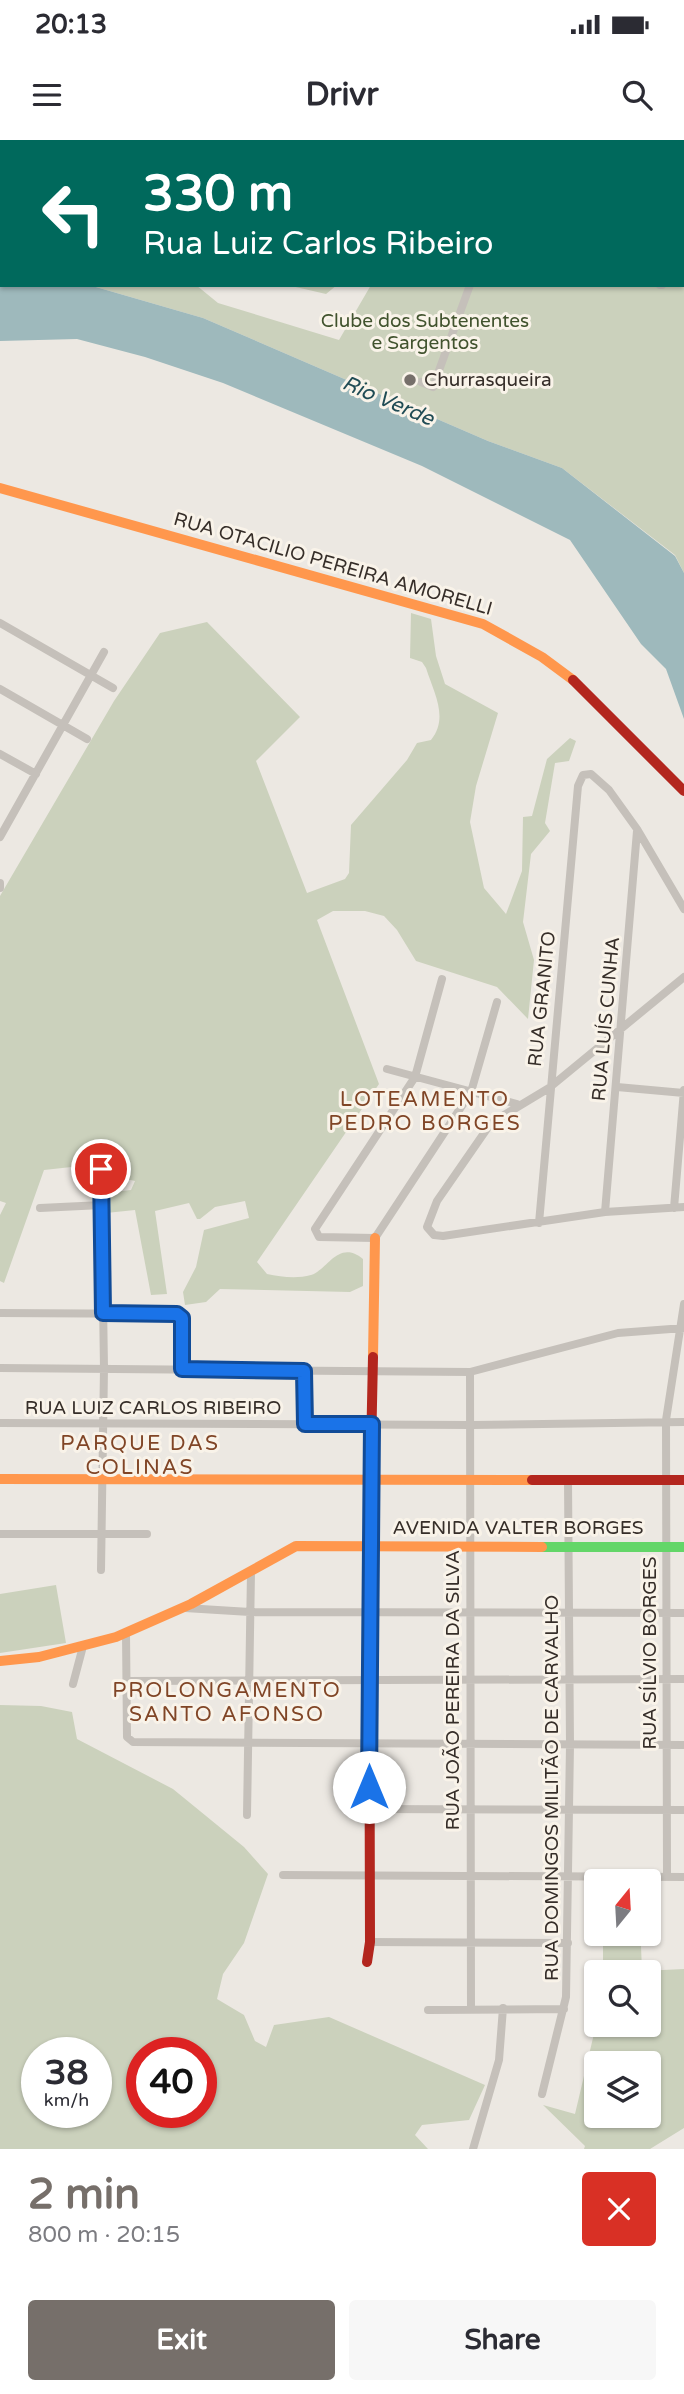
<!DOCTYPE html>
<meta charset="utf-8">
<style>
:root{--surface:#fff;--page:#f7f7f7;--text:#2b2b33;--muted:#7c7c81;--accent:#766f6a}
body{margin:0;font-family:"Varela Round",sans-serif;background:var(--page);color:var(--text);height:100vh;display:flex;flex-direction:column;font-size:26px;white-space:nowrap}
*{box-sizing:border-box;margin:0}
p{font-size:23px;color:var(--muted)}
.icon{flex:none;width:38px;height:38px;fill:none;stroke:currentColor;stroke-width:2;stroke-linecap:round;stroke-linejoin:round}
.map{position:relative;height:2009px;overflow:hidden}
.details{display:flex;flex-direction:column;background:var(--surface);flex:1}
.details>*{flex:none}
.guide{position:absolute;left:0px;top:0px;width:684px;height:147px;box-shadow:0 2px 5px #0004;background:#00695c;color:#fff;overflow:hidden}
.needle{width:46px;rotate:18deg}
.tools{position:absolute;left:584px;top:1729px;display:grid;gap:14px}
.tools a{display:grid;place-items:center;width:77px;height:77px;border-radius:7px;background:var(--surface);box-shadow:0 2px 5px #0004;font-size:35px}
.speed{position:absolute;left:21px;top:1897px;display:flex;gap:14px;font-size:35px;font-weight:700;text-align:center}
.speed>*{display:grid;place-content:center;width:91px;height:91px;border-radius:50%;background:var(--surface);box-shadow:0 2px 5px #0004;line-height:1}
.speed small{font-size:18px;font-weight:400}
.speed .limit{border:10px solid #d22;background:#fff;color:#111}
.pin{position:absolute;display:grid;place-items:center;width:60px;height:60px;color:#fff;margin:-30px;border:4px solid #fff;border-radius:50%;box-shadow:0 2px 7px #0007}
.me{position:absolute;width:77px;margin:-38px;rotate:0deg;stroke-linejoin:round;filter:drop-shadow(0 0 5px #0008)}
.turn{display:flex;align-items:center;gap:24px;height:147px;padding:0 28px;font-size:32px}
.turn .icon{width:91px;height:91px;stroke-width:2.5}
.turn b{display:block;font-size:49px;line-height:60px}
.round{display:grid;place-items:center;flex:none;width:74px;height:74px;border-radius:7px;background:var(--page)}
.head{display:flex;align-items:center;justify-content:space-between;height:119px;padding:0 28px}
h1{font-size:42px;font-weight:700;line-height:52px;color:var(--accent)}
.action{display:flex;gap:14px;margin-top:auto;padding:14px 28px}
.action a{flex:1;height:80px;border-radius:7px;background:var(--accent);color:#fff;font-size:28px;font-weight:700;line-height:80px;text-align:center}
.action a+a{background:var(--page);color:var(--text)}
.status{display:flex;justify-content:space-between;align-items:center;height:49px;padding:0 35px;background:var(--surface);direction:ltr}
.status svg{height:19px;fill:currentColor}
header{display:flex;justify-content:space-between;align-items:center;height:91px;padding:0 28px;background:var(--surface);font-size:32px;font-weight:700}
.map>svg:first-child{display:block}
</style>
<div class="status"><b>20:13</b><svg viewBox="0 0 49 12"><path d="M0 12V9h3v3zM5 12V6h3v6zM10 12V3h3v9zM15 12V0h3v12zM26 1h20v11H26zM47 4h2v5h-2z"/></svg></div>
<header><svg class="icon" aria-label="menu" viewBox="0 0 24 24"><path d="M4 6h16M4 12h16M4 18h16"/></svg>Drivr<svg class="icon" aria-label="search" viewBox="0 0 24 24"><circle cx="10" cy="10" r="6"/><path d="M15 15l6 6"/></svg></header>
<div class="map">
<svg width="684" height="2009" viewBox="0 0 684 2009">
<rect width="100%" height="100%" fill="#ece8e2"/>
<path fill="#cbd1bc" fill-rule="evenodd" d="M232,0H684V433L675,415L562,328L488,301L203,178L89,145H196L218,163L339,200L371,145H682V2Z
M287,145H337L326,154Z
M411,473L431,479L436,516L445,544L498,573L476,646L470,682L484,748L506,774L522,731L523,677L532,676L547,619L570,598L576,601L569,621L555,623L545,683L550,691L531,714L523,782L534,820L528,879L497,847L416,821L397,790L384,776L365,771H333L317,780L379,944L257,1122L267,1134C281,1137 297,1139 311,1135C328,1130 338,1099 363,1119V1146L350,1152L220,1149L206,1162L185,1165L183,1152L196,1127L204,1090L249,1078L245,1061L215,1067L200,1079H197L189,1063L155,1071L167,1154L151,1155L135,1070L106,1073V1057L114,1052L131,1050L135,1041L108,1035V1023L44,1030L4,1143L0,1141V1075L6,1063L0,1061V756L114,561L160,493L207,482L300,577L256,621L307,753L345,739L349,733L351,685L407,620L417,603L431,600C449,578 434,553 426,528L422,522L410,518Z
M56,1445L66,1503L0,1513V1454Z
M0,1565L41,1566L72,1572L77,1599L173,1649L244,1707L268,1734L244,1803L223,1834L217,1859L244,1875L255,1901L266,1907L274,1885L329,1877L485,1945L469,1980L422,1985L415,1995L428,2009H0ZM37,1913H96V1972H37ZM142,1913H201V1972H142Z
M603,1794H632V1798L641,1806L642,1831L684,1829V1988L650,2009H584L585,2006L543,1965L575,1974L597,1881V1885H649V1832H603ZM597,1923H649V1976H597Z"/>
<path fill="#9eb9bc" d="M326,0H554L555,2H324Z
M0,133L2,145H89L203,178L488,301L562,328L675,416L684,433V579L666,529L641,504L570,400L422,326L223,243L145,217L77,199L0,201Z"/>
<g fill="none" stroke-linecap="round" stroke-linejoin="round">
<path stroke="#c5c0ba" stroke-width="8" d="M248,0L250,2
M578,0V2
M651,0L654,2
M682,15H684
M682,123L684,121
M660,145H662
M421,242L433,247L470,145
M0,483L113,548
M0,549L87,599
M0,614L36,634
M0,697L104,512
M0,743V748
M684,837L549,948L491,983L437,1061L427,1087L434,1095L443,1096L605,1072L684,1067
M442,839L415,937L315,1089L319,1097L375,1098L471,952L497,862
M387,929L517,964
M617,947L684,953
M101,1029L104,1228L101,1430
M40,1068L102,1065
M674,1068L684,950
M605,1072L637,691
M539,1083L578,646L583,635L591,634L609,650L637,689L684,769
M0,1173L177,1174L182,1178V1229
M0,1228L470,1232L618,1193L684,1188
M305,1231V1284
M470,1232L471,1869
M0,1283L472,1285L684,1282
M0,1394H147
M185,1468L250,1472L684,1473
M126,1493L127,1597L133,1602L684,1605
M127,1541L684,1539
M73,1544L82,1510
M369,1669L684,1670
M247,1675L251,1432
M283,1735L684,1737
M667,1737L666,1280L684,1164
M370,1802L568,1803
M428,1870L564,1869
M542,1954L566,1857L570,1605L568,1340
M473,2009L499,1920L503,1868"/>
<path stroke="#63d668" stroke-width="10" d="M542,1407H684"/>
<path stroke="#ff974d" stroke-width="10" d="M0,348L483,484L542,517L573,540
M373,1217L375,1098
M0,1339L532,1340
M0,1521L39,1517L116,1497L191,1464L296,1406L542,1407"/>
<path stroke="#b3261e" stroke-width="10" d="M573,540L684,651
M532,1340H684
M367,1822L370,1802L369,1405L373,1217"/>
</g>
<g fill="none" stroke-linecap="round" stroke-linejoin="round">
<defs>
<path id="route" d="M101,1029L103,1173L177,1174L182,1178V1229L304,1231L305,1284H372L369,1647"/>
</defs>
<use href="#route" stroke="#114b97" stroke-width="18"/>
<use href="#route" stroke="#1a73e8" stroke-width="12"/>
</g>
<circle fill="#766f6a" stroke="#f9f3e9" stroke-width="2.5" cx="410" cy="240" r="7"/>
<g text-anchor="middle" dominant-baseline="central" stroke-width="6" stroke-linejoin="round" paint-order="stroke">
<g font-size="19" fill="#41532e" stroke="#f9f3e9">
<text x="425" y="181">Clube dos Subtenentes<tspan x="425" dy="22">e Sargentos</tspan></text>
</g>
<g font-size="19" fill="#362e29" stroke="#f9f3e9" text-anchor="start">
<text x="424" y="240">Churrasqueira</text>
</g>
<g font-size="19" fill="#362e29" stroke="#f9f3e9">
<text transform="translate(333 424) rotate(16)">RUA OTACILIO PEREIRA AMORELLI</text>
<text transform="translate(542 859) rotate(-84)">RUA GRANITO</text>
<text transform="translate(606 879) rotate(-85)">RUA LUÍS CUNHA</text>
<text x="153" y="1268">RUA LUIZ CARLOS RIBEIRO</text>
<text x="518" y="1388">AVENIDA VALTER BORGES</text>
<text transform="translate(650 1513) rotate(-90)">RUA SÍLVIO BORGES</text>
<text transform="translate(453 1550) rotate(-90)">RUA JOÃO PEREIRA DA SILVA</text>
<text transform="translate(552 1648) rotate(-90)">RUA DOMINGOS MILITÃO DE CARVALHO</text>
</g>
<g font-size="21" font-style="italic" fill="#204c55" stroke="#f9f3e9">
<text transform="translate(388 261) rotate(23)">Rio Verde</text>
</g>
<g font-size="21" letter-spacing="2" fill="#804526" stroke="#f9f3e9">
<text x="425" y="959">LOTEAMENTO<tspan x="425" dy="24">PEDRO BORGES</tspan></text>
<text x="140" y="1303">PARQUE DAS<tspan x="140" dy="24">COLINAS</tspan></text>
<text x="227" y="1550">PROLONGAMENTO<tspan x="227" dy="24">SANTO AFONSO</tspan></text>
</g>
</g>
</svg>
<div class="tools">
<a><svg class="needle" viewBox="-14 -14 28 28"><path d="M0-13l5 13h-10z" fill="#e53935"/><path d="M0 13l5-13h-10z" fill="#7c7c81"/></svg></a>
<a><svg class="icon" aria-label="search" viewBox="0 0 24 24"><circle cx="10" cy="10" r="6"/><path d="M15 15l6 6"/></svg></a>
<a><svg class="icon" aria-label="layers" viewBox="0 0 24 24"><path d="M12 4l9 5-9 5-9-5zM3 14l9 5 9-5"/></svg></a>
</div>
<div class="speed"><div>38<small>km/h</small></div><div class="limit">40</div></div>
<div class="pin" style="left:101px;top:1029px;background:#d93025"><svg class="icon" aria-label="arrive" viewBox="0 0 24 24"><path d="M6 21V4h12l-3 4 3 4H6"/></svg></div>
<svg class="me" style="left:369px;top:1647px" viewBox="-20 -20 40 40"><circle r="19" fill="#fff"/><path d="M0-13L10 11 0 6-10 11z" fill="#1a73e8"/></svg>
<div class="guide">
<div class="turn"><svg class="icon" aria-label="left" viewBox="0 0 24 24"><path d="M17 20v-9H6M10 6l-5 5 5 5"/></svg><div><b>330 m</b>Rua Luiz Carlos Ribeiro</div></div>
</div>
</div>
<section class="details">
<div class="head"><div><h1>2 min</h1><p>800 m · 20:15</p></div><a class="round" style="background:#d93025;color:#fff"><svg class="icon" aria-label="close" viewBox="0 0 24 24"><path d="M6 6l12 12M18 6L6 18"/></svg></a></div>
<div class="action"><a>Exit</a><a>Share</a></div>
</section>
